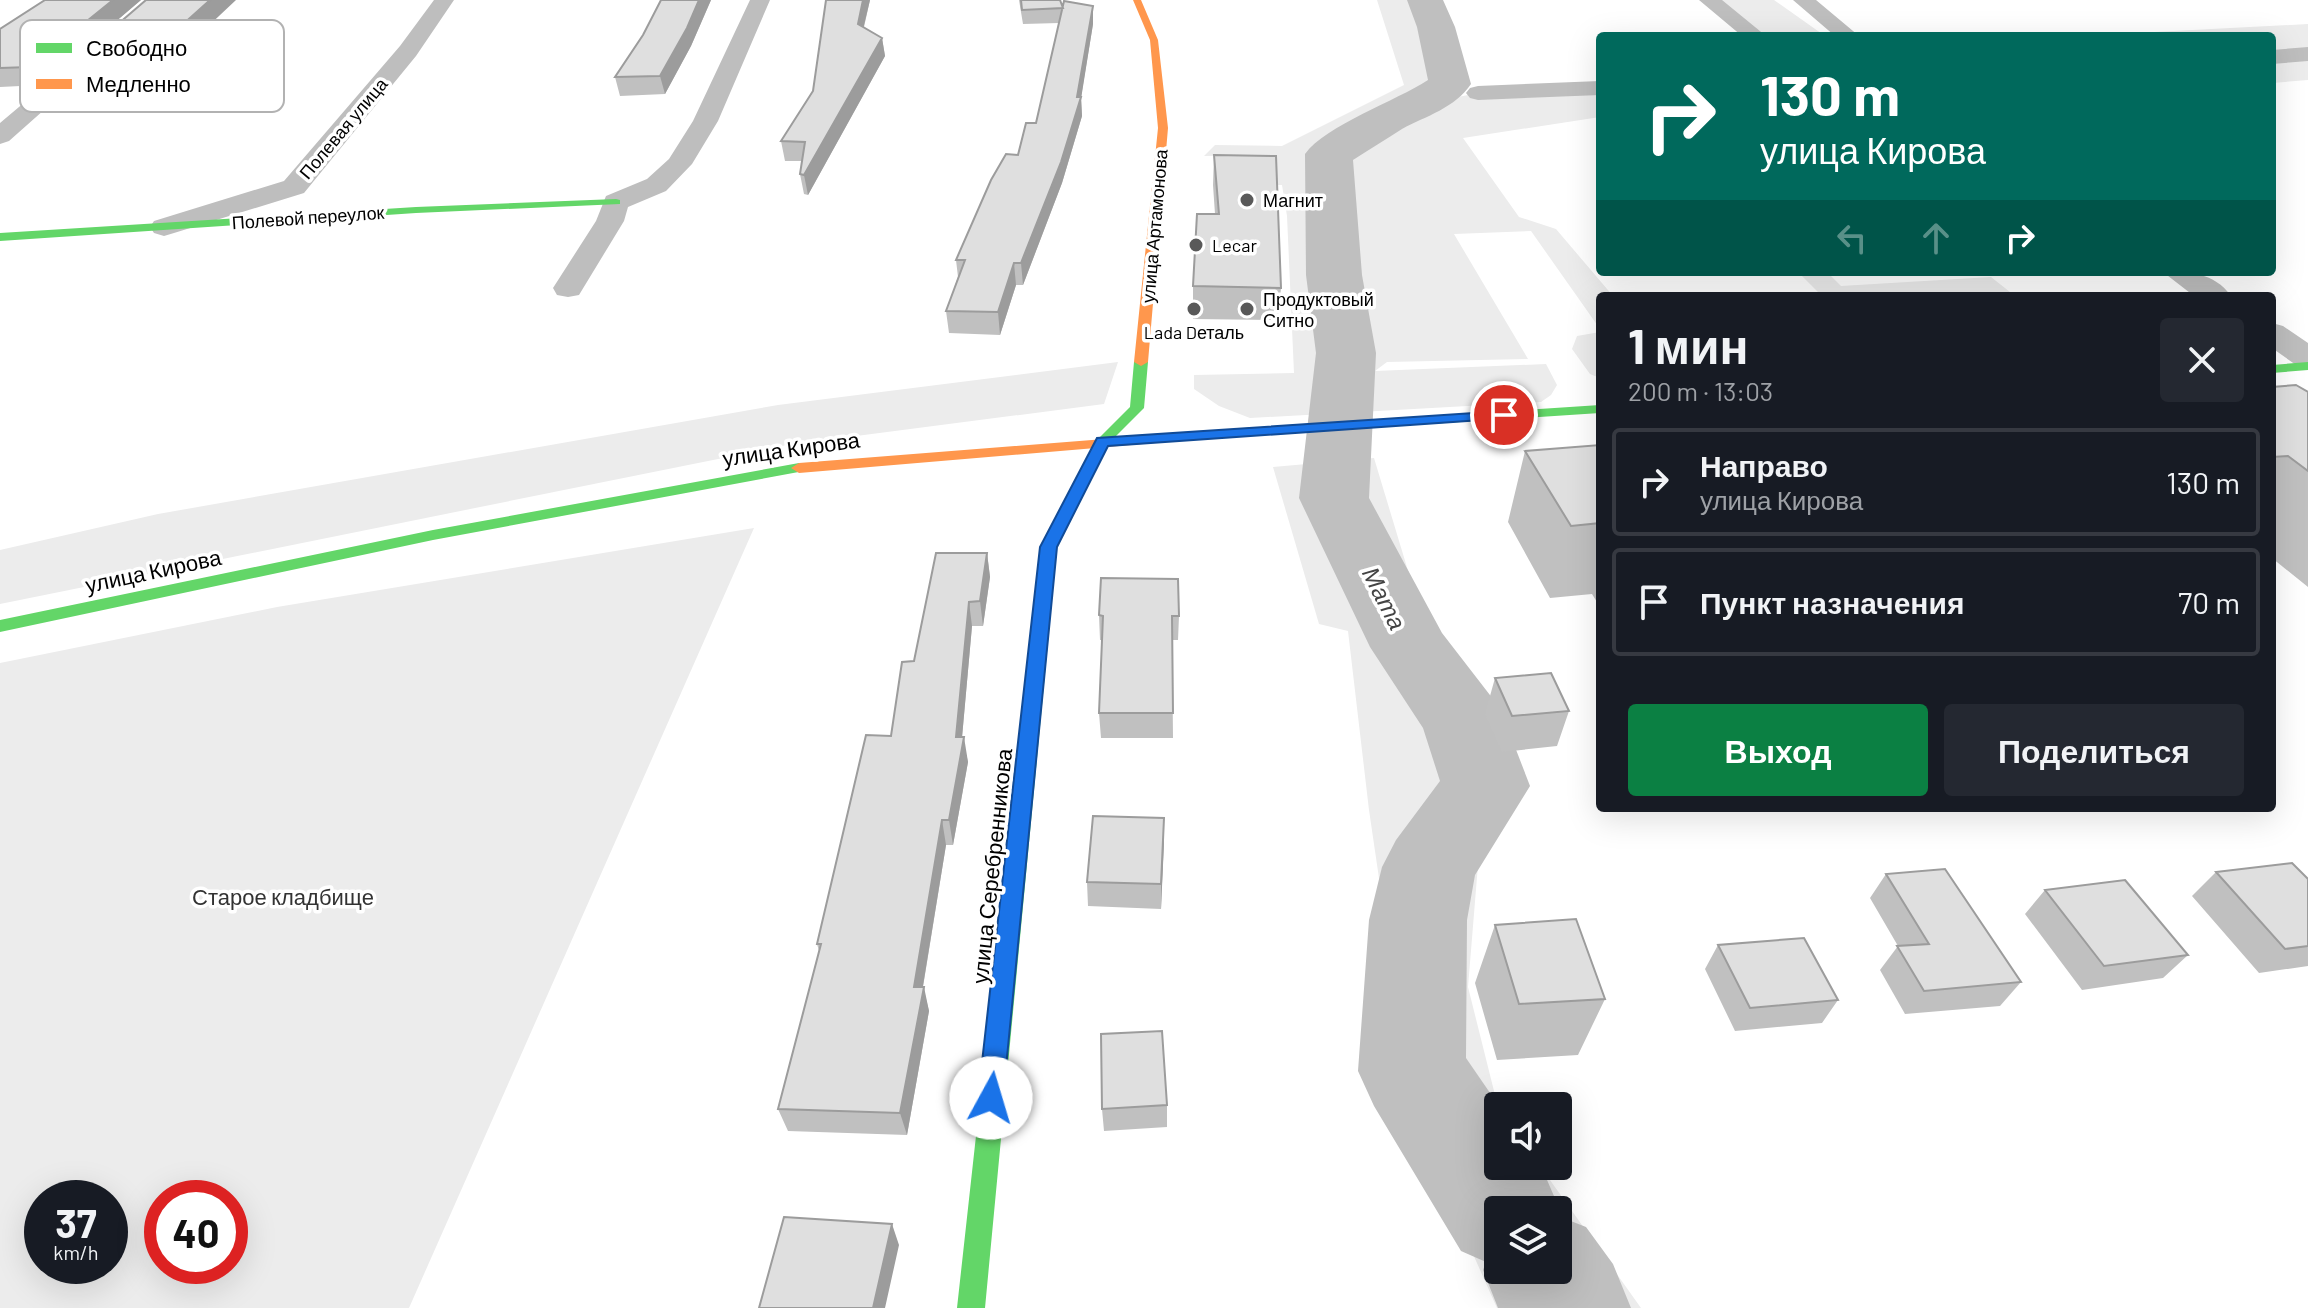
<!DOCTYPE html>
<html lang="ru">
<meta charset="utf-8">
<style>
:root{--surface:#171b24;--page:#242831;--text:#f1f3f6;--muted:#9ea1a6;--line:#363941;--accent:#0b8043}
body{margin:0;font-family:Barlow,sans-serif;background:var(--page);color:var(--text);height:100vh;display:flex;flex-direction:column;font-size:30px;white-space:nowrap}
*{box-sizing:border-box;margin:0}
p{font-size:26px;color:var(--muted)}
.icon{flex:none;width:44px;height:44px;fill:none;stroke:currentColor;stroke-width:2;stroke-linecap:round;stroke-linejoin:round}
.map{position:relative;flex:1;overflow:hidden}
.details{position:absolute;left:1596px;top:292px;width:680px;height:520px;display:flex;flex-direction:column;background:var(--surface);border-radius:8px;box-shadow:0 8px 32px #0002}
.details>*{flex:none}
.banner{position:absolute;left:1596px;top:32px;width:680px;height:244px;border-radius:8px;box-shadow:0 8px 32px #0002;background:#00695c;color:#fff;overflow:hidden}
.controls{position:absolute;left:1484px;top:1092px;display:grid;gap:16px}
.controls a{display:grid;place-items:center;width:88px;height:88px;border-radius:8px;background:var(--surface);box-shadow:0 8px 32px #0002;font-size:40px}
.speed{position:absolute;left:24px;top:1180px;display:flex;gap:16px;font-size:40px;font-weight:700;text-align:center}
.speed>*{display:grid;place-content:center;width:104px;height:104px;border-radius:50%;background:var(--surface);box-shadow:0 8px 32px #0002;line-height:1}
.speed small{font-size:20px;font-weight:400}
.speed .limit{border:12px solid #d22;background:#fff;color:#111}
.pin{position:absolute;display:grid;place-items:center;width:68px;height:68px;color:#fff;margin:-34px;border:4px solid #fff;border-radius:50%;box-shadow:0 2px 8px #0007}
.me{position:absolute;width:88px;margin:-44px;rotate:6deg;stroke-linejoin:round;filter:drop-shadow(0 0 6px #0008)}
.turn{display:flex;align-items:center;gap:28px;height:168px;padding:0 32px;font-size:36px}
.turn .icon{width:104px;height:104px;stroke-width:2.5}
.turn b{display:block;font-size:56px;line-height:68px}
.lanes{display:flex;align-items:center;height:76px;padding:0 32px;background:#0003;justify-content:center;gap:40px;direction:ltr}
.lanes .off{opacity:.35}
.round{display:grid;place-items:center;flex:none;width:84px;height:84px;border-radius:8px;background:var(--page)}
.overview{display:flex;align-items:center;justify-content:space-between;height:136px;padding:0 32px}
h1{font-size:48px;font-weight:700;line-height:60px}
.action{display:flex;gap:16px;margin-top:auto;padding:16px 32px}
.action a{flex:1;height:92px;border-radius:8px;background:var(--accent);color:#fff;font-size:32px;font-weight:700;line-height:92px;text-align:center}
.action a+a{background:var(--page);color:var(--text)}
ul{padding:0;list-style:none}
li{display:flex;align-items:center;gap:24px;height:108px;margin:0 16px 12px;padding:0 16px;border:4px solid var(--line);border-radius:8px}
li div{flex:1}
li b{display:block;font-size:30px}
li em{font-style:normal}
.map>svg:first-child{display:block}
</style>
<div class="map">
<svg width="2308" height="1308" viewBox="0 0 2308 1308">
<rect width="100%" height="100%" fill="#fff"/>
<path fill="#ececec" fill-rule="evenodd" d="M1377,0H1412L1438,82L1448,99L1478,93L1600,88V117L1463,138L1519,217L1556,229L1613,296H1600V329L1531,231L1454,234L1528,359L1387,362L1375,371L1546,364L1557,385L1551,395L1541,402L1250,418L1219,406L1194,389V375L1294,373L1287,216L1282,185H1262L1259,155L1204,156L1215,145L1282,146L1404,85Z
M1708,0H1774L1825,36H1748Z
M2308,24V80L2272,83V36H2077Z
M1798,272H1827L1841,286L1991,277L2015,296H1822Z
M1600,332V378L1590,374L1572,349L1577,336Z
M1118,362L1104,404L787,445L0,604V550L158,514L778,405Z
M1374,458L1482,816L1468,987L1498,1107V1166H1540L1641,1308H1497L1415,1124L1369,810L1348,631L1319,624L1273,467ZM1498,1210H1558V1270H1498Z
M754,528L409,1308H0V663L277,607ZM42,1198H110V1266H42ZM162,1198H230V1266H162Z"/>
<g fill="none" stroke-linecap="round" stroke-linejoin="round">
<path fill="#bfbfbf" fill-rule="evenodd" d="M1407,0H1443L1455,27L1471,84C1455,108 1426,116 1402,129C1386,139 1369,150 1353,160L1362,275L1376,353L1369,498L1442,633L1493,699L1505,721L1530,786L1475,875L1467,920L1466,1058L1499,1106L1498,1166H1541L1560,1210L1558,1216V1210H1498V1270H1558V1216L1586,1227L1613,1264L1631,1308H1498L1483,1270L1486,1262L1461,1251L1374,1106L1358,1071L1369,920L1382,867L1396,840L1440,781L1423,728L1370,647L1299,498L1316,353L1306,275L1305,154C1326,125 1396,101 1428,80L1417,27Z"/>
<path fill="#bebebe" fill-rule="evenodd" d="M146,0H168L9,141L0,144V123Z
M434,0H454L416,56L304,193L174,233L164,236L154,233L150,227L154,221L284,181L400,46Z
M750,0H770L718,121L692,164L666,191L628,207L624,221L579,295L568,297L557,295L553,288L596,221L606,196L647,179L669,159L693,121Z
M1699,0H1722L1766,36H1742Z
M1793,0H1816L1859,36H1835Z
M2308,47V61L2272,64V50Z
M1600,81V95L1478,100L1470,98L1466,93L1470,88L1478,86Z
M2163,272C2189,272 2214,272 2231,296H2194Z
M2272,323L2283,326L2308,343V368L2296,365L2272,348Z"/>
<path fill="#63d668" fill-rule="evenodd" d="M616,199L620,200V204L416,213L0,241V233L416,207Z
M1141,358L1148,362L1144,408L1109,443L1057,547L985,1308H957L1041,547L1096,441L1130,407L1134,362Z
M2308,362V370L2272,373V365Z
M1600,405V413L1244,436L1237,432L1244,428Z
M799,463L807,468L804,471L433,540L0,632V620L433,530Z"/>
<path fill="#ff974d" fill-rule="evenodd" d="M1133,0H1141L1158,40L1168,128L1148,362L1141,366L1134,362L1158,128L1150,40Z
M1244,428L1249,429V435L799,473L791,468L799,463Z"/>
</g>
<path fill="#c0c0c0" d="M45,0H141L41,85L0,87V29Z
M146,0L151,80L79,83L69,66Z
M661,0H711L691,46L665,94L620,96L615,77L643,35Z
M826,0H870L864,27L882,38L885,56L808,195L804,194L800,174L802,161H785L781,141L813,91Z
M1019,0H1060L1062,7L1093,6V24L1081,97L1082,116L1062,183L1023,285H1016L1000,335L949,333L946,311L958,277L956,260L1036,123L1059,23L1023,24Z
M1214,155L1281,288L1278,320L1193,319V286L1215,214L1213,185Z
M2272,387L2308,392V587L2272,558Z
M1600,445V607L1592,594L1550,598L1508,522L1525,451Z
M987,553L990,577L983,626H972L962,737L968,762L953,845H946L923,987L929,1011L907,1135L788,1131L778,1109L819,951L817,944L891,736Z
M1099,615L1179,616L1178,640H1172L1173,738H1101L1099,713L1102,640H1100Z
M1495,678L1569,711L1557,746L1502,752L1485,714Z
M1164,818L1161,909L1088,906L1087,882Z
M2216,872L2308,879V966L2259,973L2192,896Z
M1886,874L2021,982L2000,1006L1905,1014L1880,970L1898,946L1870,898Z
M2045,890L2188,955L2163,978L2082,990L2025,914Z
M1495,925L1605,999L1578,1055L1497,1060L1475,983Z
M1718,945L1838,1000L1822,1023L1735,1031L1705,969Z
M1167,1105V1127L1104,1131L1102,1109Z"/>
<path fill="#9c9c9c" d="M113,0H141L41,85L30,67Z
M210,0H236L151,80L141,62Z
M699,0H711L691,46L665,94L660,76Z
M863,0H870L860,42L858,24Z
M1093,6V24L1081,99V97L1082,116L1062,183L1023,285L1021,263L1077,97Z
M882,38L885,56L808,195L804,175Z
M1014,263L1016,285L1000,335L998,312Z
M987,553L990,577L983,626L980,601Z
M969,602L972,626L960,760L964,737L968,762L953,845L949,820Z
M1164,818V843L1161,909V884Z
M942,820L946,845L919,1010L914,987Z
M924,987L929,1011L907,1135L900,1113Z
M892,1224L899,1245L885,1308H873Z"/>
<path fill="#dfdfdf" stroke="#9c9c9c" stroke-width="2" d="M45,0H113L30,67L0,68V29Z
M146,0H210L141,62L69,66Z
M661,0H699L687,28L660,76L615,77L643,35Z
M826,0H863L858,24L882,38L804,175L800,174L805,142L781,141L813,91Z
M1021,0H1060L1063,8L1022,10Z
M1064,1L1093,6L1077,97H1081L1061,162L1021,263H1014L998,312L946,311L965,260H956L991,180L1006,154L1018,155L1026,123H1036Z
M1214,155L1276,156L1281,288L1193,286L1197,214H1219Z
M2296,385L2308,392V471L2288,456L2272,457V387Z
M1600,445V523L1571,526L1525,451Z
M936,553H987L980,601L969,602L956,737H964L949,820H942L914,987H924L900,1113L778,1109L821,944H817L866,735L891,736L902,662L914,661Z
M1101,578L1178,579L1179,616H1172L1173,713H1099L1103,616L1099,615Z
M1551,673L1569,711L1512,716L1495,678Z
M1093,816L1164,818L1161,884L1087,882Z
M2292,863L2308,879V946L2285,949L2216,872Z
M1945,869L2021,982L1924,991L1897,946L1929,944L1886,874Z
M2125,880L2188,955L2104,966L2045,890Z
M1576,919L1605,999L1519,1004L1495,925Z
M1804,938L1838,1000L1750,1008L1718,945Z
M1162,1031L1167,1105L1102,1109L1101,1034Z
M784,1217L892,1224L873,1308H759Z"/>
<path fill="#1a73e8" stroke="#114b97" stroke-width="2" d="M1504,411L1512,415L1510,418L1108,446L1057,547L1003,1098L1000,1107L991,1110L982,1107L978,1098L1040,547L1097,438Z"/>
<g fill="#595959" stroke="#fff" stroke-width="3">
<circle cx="1247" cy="200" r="8"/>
<circle cx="1196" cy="245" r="8"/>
<circle cx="1194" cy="309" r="8"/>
<circle cx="1247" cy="309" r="8"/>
</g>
<g text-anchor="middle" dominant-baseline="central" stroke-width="7" stroke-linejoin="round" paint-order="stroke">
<g font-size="18" fill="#000" stroke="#fff">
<text transform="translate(343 128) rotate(-50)">Полевая улица</text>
<text transform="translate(308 217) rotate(-4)">Полевой переулок</text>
<text transform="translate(1154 226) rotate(-85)">улица Артамонова</text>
</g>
<g font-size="18" fill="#000" stroke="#fff" text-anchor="start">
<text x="1263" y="200">Магнит</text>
<text x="1212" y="245">Lecar</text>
<text x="1263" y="299">Продуктовый<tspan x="1263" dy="21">Ситно</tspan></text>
<text x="1194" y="332" text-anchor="middle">Lada Dеталь</text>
</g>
<g font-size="22" fill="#000" stroke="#fff">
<text transform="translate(791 448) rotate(-8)">улица Кирова</text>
<text transform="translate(153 570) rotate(-12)">улица Кирова</text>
<text transform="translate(991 866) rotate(-84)">улица Серебренникова</text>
</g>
<g font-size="22" fill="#333" stroke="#fff">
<text x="283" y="896">Старое кладбище</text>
</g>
<g font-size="24" font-style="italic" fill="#444" stroke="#fff">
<text transform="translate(1385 598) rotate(63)">Мата</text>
</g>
</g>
<rect x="20" y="20" width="264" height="92" rx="12" fill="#fff" stroke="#b2b2b2" stroke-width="2"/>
<rect x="36" y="43" width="36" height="10" fill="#63d668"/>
<rect x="36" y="79" width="36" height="10" fill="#ff974d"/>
<g font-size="22" fill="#000">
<text x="86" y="56">Свободно</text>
<text x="86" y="92">Медленно</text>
</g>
</svg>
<div class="controls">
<a><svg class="icon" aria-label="sound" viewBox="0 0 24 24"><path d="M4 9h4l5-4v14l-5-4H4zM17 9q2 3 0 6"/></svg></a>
<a><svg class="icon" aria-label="layers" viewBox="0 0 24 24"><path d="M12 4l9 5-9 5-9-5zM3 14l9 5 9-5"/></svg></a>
</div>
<div class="speed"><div>37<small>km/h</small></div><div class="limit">40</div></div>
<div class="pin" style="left:1504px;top:415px;background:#d93025"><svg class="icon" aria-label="arrive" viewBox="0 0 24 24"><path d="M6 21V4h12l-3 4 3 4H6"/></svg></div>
<svg class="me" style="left:991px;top:1098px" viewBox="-20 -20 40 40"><circle r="19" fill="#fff"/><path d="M0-13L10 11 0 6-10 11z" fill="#1a73e8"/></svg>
<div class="banner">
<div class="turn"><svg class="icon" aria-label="right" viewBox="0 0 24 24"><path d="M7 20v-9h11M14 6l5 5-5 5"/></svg><div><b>130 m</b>улица Кирова</div></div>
<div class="lanes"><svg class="icon off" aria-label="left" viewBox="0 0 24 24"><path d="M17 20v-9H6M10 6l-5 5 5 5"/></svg><svg class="icon off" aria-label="ahead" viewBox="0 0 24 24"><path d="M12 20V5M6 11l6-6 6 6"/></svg><svg class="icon" aria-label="right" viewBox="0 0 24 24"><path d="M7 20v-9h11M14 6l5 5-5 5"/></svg></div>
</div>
<section class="details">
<div class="overview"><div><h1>1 мин</h1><p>200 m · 13:03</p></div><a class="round"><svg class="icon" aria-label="close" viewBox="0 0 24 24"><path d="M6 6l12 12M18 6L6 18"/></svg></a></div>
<ul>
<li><svg class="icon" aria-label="right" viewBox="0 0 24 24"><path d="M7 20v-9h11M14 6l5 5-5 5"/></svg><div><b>Направо</b><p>улица Кирова</p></div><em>130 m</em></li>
<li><svg class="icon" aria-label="arrive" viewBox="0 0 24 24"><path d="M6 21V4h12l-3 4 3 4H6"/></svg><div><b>Пункт назначения</b></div><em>70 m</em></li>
</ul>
<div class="action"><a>Выход</a><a>Поделиться</a></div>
</section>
</div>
